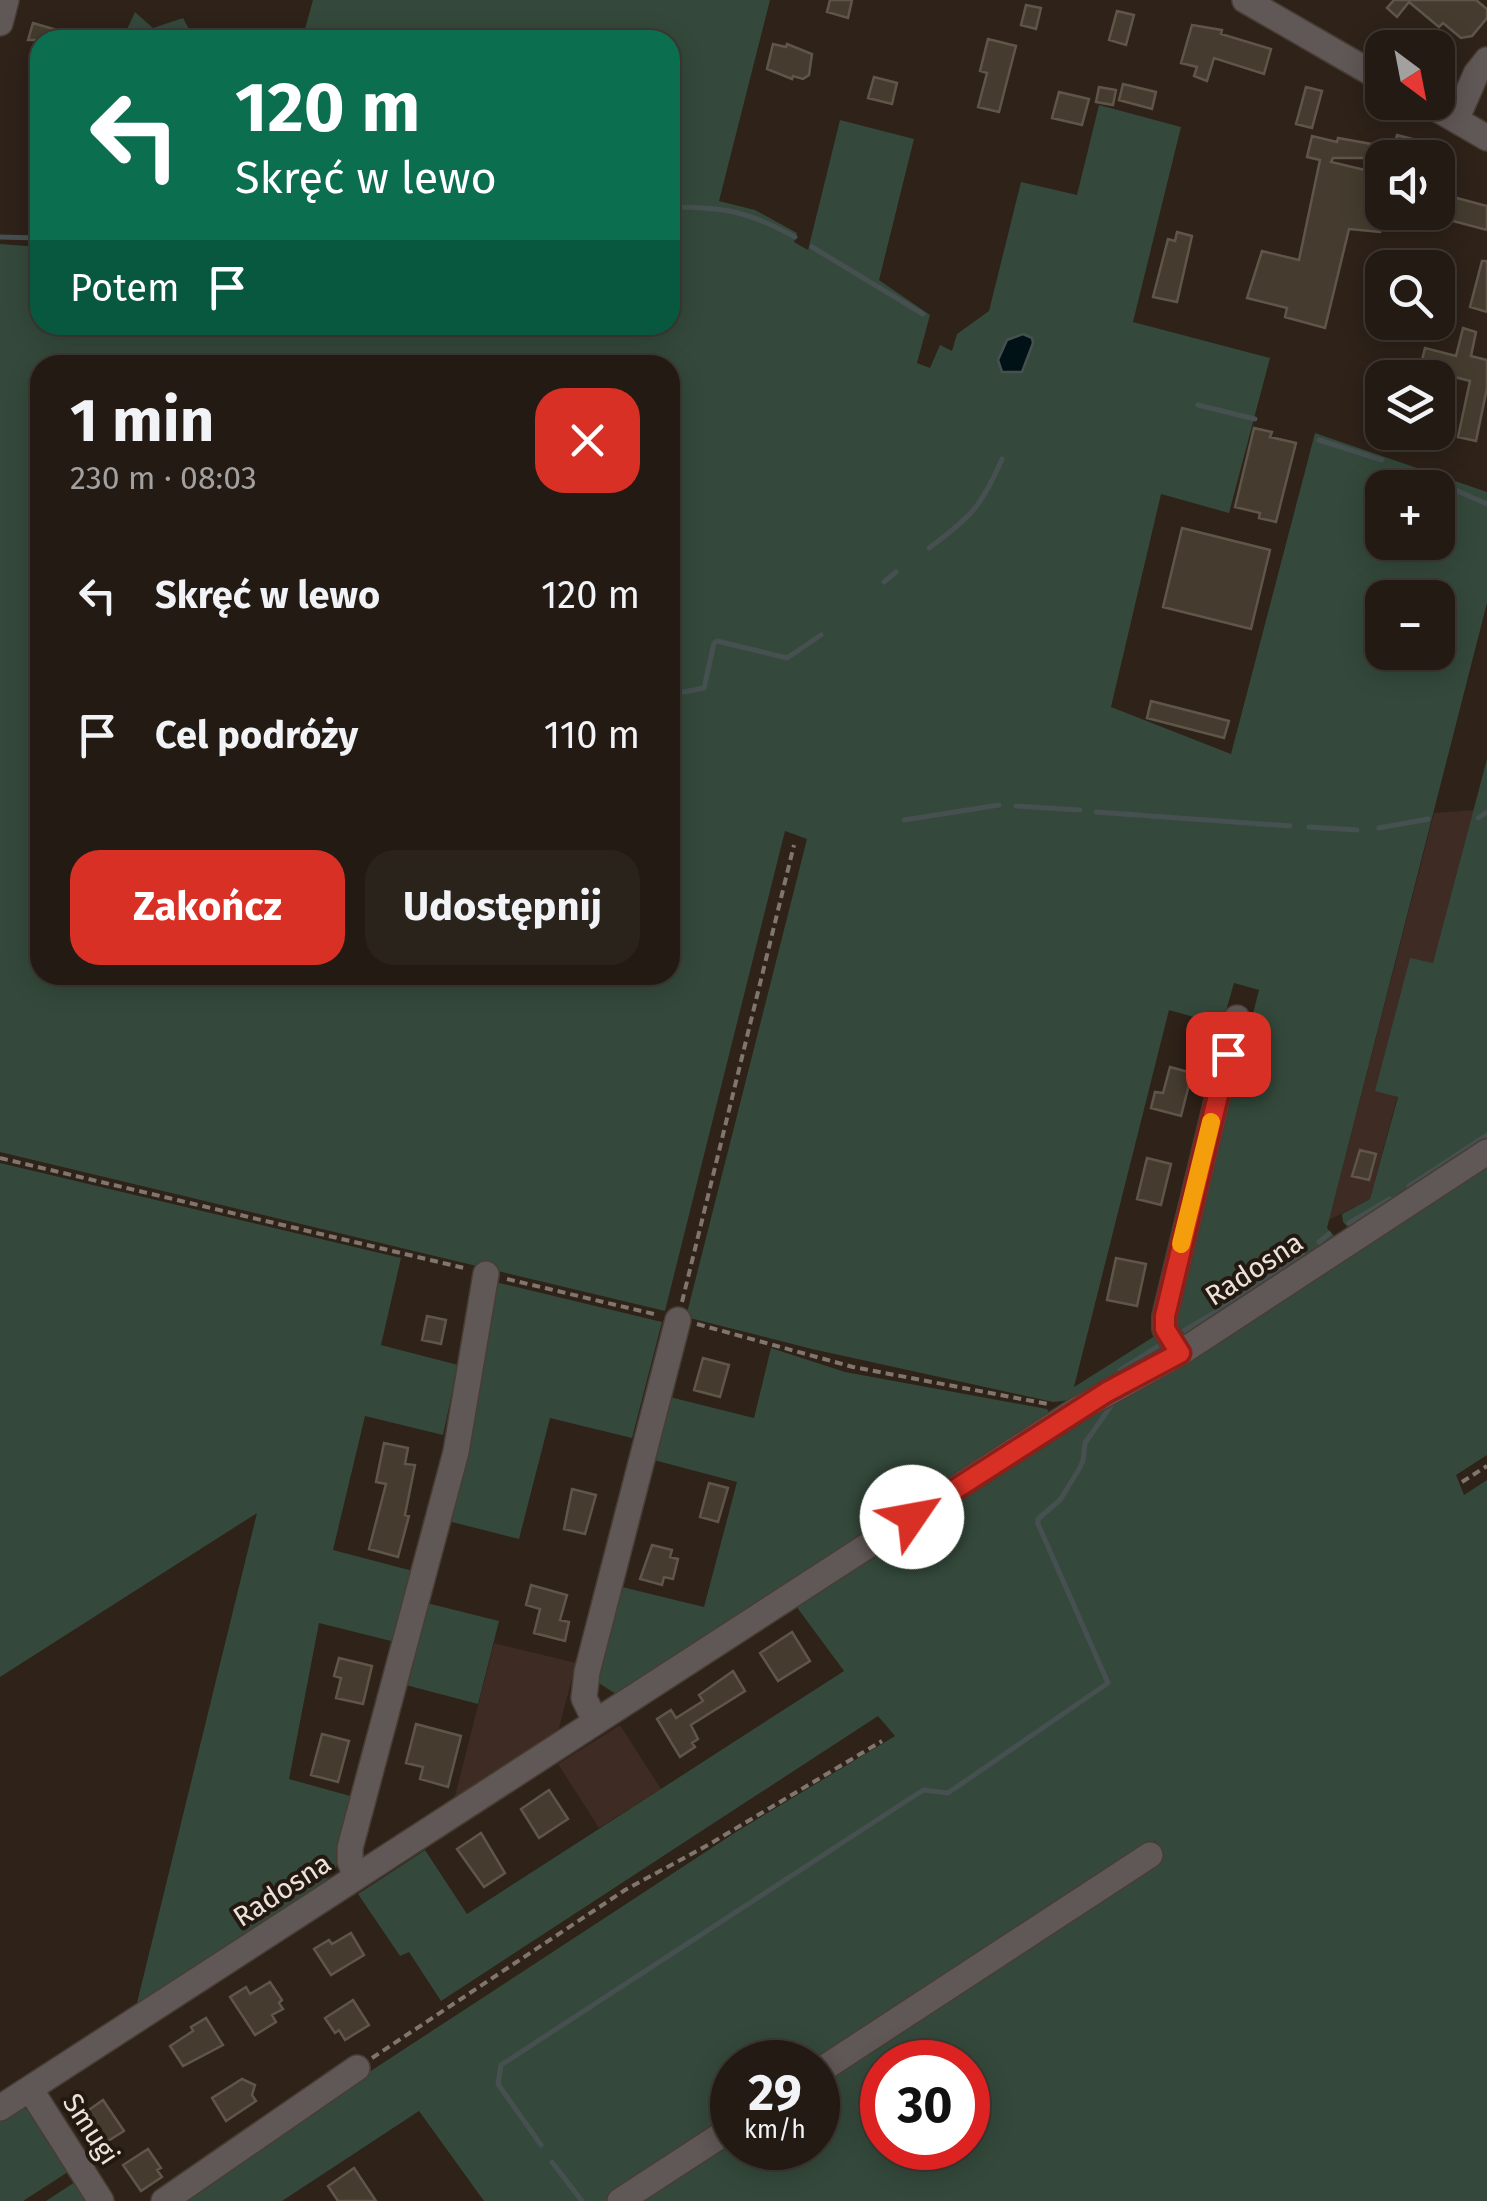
<!DOCTYPE html>
<html lang="pl">
<meta charset="utf-8">
<style>
:root{--surface:#221a13;--page:#2a231c;--text:#f1f3f6;--muted:#a2a1a0;--line:#3f3833;--accent:#d93025}
body{margin:0;font-family:"Fira Sans",sans-serif;background:var(--page);color:var(--text);height:100vh;display:flex;flex-direction:column;font-size:38px;white-space:nowrap}
*{box-sizing:border-box;margin:0}
p{font-size:32px;color:var(--muted)}
.icon{flex:none;width:55px;height:55px;fill:none;stroke:currentColor;stroke-width:2;stroke-linecap:round;stroke-linejoin:round}
.map{position:relative;flex:1;overflow:hidden}
.panel{position:absolute;left:30px;top:355px;width:650px;height:630px;display:flex;flex-direction:column;background:var(--surface);border-radius:30px;box-shadow:0 5px 25px #0003,0 0 0 2px var(--line)}
.panel>*{flex:none}
.banner{position:absolute;left:30px;top:30px;width:650px;height:305px;border-radius:30px;box-shadow:0 5px 25px #0003,0 0 0 2px var(--line);background:#0b6e4f;color:#fff;overflow:hidden}
.needle{width:65px;rotate:148deg}
.tools{position:absolute;left:1365px;top:30px;display:grid;gap:20px}
.tools a{display:grid;place-items:center;width:90px;height:90px;border-radius:20px;background:var(--surface);box-shadow:0 5px 25px #0003,0 0 0 2px var(--line);font-size:50px}
.speed{position:absolute;left:710px;top:2040px;display:flex;gap:20px;font-size:50px;font-weight:700;text-align:center}
.speed>*{display:grid;place-content:center;width:130px;height:130px;border-radius:50%;background:var(--surface);box-shadow:0 5px 25px #0003,0 0 0 2px var(--line);line-height:1}
.speed small{font-size:25px;font-weight:400}
.speed .limit{border:15px solid #d22;background:#fff;color:#111}
.pin{position:absolute;display:grid;place-items:center;width:85px;height:85px;color:#fff;margin:-42px;border-radius:20px;box-shadow:0 5px 15px #0006}
.me{position:absolute;width:110px;margin:-55px;rotate:57deg;stroke-linejoin:round;filter:drop-shadow(0 0 8px #0008)}
.turn{display:flex;align-items:center;gap:35px;height:210px;padding:0 40px;font-size:45px}
.turn .icon{width:130px;height:130px;stroke-width:2.5}
.turn b{display:block;font-size:70px;line-height:85px}
.then{display:flex;align-items:center;height:95px;padding:0 40px;background:#0003;gap:20px;font-size:38px}
.round{display:grid;place-items:center;flex:none;width:105px;height:105px;border-radius:30px;background:var(--page)}
.headline{display:flex;align-items:center;justify-content:space-between;height:170px;padding:0 40px}
h1{font-size:60px;font-weight:700;line-height:75px}
.cta{display:flex;gap:20px;margin-top:auto;padding:20px 40px}
.cta a{flex:1;height:115px;border-radius:30px;background:var(--accent);color:#fff;font-size:40px;font-weight:700;line-height:115px;text-align:center}
.cta a+a{background:var(--page);color:var(--text)}
ul{padding:0;list-style:none}
li{display:flex;align-items:center;gap:30px;height:140px;padding:0 40px}
li div{flex:1}
li b{display:block;font-size:38px}
li em{font-style:normal}
.map>svg:first-child{display:block}
</style>
<div class="map">
<svg width="1487" height="2201" viewBox="0 0 1487 2201">
<rect width="100%" height="100%" fill="#2e2219"/>
<path fill="#3d2b24" d="M1474,810L1370,1199L1329,1220L1434,813Z
M494,1643L576,1663L559,1728L552,1736L454,1800Z
M620,1725L661,1789L599,1828L558,1764Z"/>
<path fill="#34493b" fill-rule="evenodd" d="M313,0H770L719,201L755,210L797,233L794,242L808,250L840,120L914,139L879,280L930,315L917,363L930,368L940,345L952,351L957,334L989,311L1021,182L1077,195L1099,105L1181,127L1133,322L1270,358L1229,513L1161,494L1111,707L1231,754L1315,433L1487,492V603L1327,1228L1336,1238L1185,1343L1172,1331L1259,990L1234,983L1222,1025L1169,1010L1074,1387L1158,1334L1165,1348L1071,1400L1053,1402L812,1349L686,1317L807,839L785,831L665,1311L0,1152V244L40,247V325H670V40H302ZM40,365H670V975H40ZM1382,488H1438V542H1382ZM1382,598H1438V652H1382Z
M135,12L153,28L183,18L189,29L179,40H122Z
M1487,759V1145L1350,1230L1343,1222L1342,1214L1370,1199L1398,1097L1375,1091L1410,958L1433,963Z
M0,1163L401,1258L381,1345L458,1365L443,1435L365,1416L333,1550L413,1571L395,1642L319,1623L289,1779L354,1797L337,1866L316,1894L134,2015L257,1513L0,1677Z
M1487,1163V1455L1456,1475L1464,1495L1487,1480V2201H637L732,2138V2148H818V2082L1162,1855L1155,1841L818,2063L732,2062V2119L608,2201H484L419,2111L282,2201H183L331,2097L736,1832L895,1736L878,1716L441,2001L409,1952L400,1956L358,1894L425,1850L467,1914L844,1671L793,1602ZM882,2062H968V2148H882Z
M495,1282L662,1322L632,1438L550,1418L519,1539L448,1521Z
M771,1348L845,1372L1047,1409L1051,1416L616,1694L597,1682L618,1586L704,1607L737,1482L650,1459L666,1396L754,1418Z
M427,1603L499,1621L478,1704L406,1685Z
M17,2108L29,2109L68,2172L23,2201H0V2120Z
M75,2182L88,2201H46Z"/>
<path fill="#001215" stroke="#465051" stroke-width="2.5" d="M1023,334L1032,338L1033,343L1022,372H1002L998,360L1007,340Z"/>
<g fill="none" stroke-linecap="round" stroke-linejoin="round">
<path stroke="#465051" stroke-width="5" d="M670,207C725,207 747,211 795,237
M0,237L38,238
M812,247L923,314
M1198,405L1255,419
M1319,440L1382,460
M1410,470L1487,504
M929,548C970,518 982,506 1002,459
M884,582L896,572
M673,694L704,688L714,643L717,641L787,658L821,635
M1016,806L1080,810
M1096,812L1290,826
M1478,818L1487,812
M904,820L999,805
M1309,827L1357,830
M1379,828L1428,819
M1409,1186L1487,1135
M1349,1223L1390,1199
M1319,1242L1329,1234
M1182,1332L1241,1297L1303,1253
M1120,1370L1160,1345
M541,2145L498,2084L501,2065L917,1794L924,1790L948,1793L1108,1683L1038,1524V1519L1060,1500L1078,1471L1083,1461L1085,1443L1113,1403
M552,2162L582,2201"/>
</g>
<path fill="#453c2f" stroke="#5f5649" stroke-width="2.5" d="M830,0H852L848,18L827,12Z
M1394,0H1476L1487,9V18L1472,36L1461,38L1443,23L1439,27L1409,2L1397,17L1387,8Z
M1026,5L1041,8L1036,29L1021,25Z
M1117,11L1134,15L1126,45L1109,40Z
M33,23L77,36V40H28Z
M1192,25L1222,30L1221,34L1271,49L1264,74L1214,58L1207,81L1194,76L1197,67L1181,63Z
M988,39L1016,46L999,112L978,107L987,73L980,71Z
M773,44L786,47L787,44L812,54L809,75L803,79L793,76L792,79L767,69Z
M874,77L897,83L892,104L868,98Z
M1123,84L1156,92L1152,109L1119,100Z
M1099,87L1116,90L1113,105L1096,102Z
M1306,87L1322,91L1312,128L1296,124Z
M1059,92L1089,99L1082,125L1052,118Z
M1397,135L1424,142L1420,158H1333L1331,162L1382,174V220L1380,232L1349,229L1325,328L1285,317L1287,308L1247,298L1262,251L1299,260L1320,160L1307,157L1312,136L1337,142L1338,138L1394,148Z
M1438,193L1487,206V230L1438,217Z
M1177,232L1192,236L1177,302L1153,297L1168,239L1175,241Z
M1482,261H1487V312L1470,307Z
M1463,328L1476,332L1471,356L1487,360V388L1476,441L1458,437L1470,381L1420,368L1425,348L1456,356Z
M1254,428L1272,432L1270,437L1296,443L1276,522L1259,518L1260,513L1235,507Z
M1182,528L1270,550L1251,629L1163,607Z
M1151,701L1229,721L1224,738L1147,718Z
M1170,1067L1192,1073L1181,1116L1151,1108L1155,1092L1163,1093Z
M1360,1150L1376,1154L1369,1180L1352,1176Z
M1147,1158L1171,1164L1161,1205L1137,1199Z
M1116,1258L1146,1264L1137,1306L1107,1300Z
M427,1316L446,1320L441,1344L422,1340Z
M703,1358L729,1365L720,1397L694,1390Z
M384,1443L408,1448L405,1464L415,1465L405,1515L409,1516L398,1557L369,1549L386,1484L376,1482Z
M709,1483L728,1488L718,1522L700,1517Z
M572,1489L596,1495L585,1534L564,1529Z
M652,1545L672,1550L670,1557L678,1559L673,1579L664,1577L662,1585L640,1579Z
M531,1585L567,1595L560,1620L569,1622L565,1641L534,1633L540,1609L526,1605Z
M792,1632L810,1661L778,1681L760,1653Z
M339,1658L372,1666L363,1704L336,1698L341,1678L334,1676Z
M733,1671L745,1691L691,1725L698,1739L692,1743L695,1747L680,1757L657,1719L671,1710L676,1718L703,1701L699,1695Z
M416,1724L461,1736L448,1787L420,1779L423,1767L406,1763Z
M322,1734L349,1741L338,1782L311,1775Z
M549,1790L568,1819L539,1838L521,1809Z
M481,1833L505,1873L484,1887L457,1849Z
M351,1933L364,1955L331,1975L314,1949L329,1940L332,1944Z
M270,1982L282,2000L279,2003L283,2009L272,2015L276,2022L255,2035L230,1997L246,1987L250,1994Z
M353,2000L369,2025L345,2040L339,2030L335,2033L325,2018Z
M206,2018L223,2045L183,2066L170,2046L193,2031L191,2027Z
M242,2079L255,2085L252,2095L256,2101L226,2121L212,2098Z
M103,2100L124,2131L100,2146L85,2123L88,2121L83,2114Z
M148,2149L161,2168L157,2170L162,2177L141,2191L123,2165Z
M354,2168L376,2201H338L328,2186Z"/>
<g fill="none" stroke-linecap="round" stroke-linejoin="round">
<defs>
<path id="minor" d="M1245,0L1382,79
M0,23L6,0
M1425,102L1487,138
M1456,120L1476,74L1487,60
M1180,1353L1165,1329V1316L1237,1018
M595,1721L584,1698L587,1672L678,1320
M356,1877L350,1861V1848L456,1452L486,1274
M818,2072L1150,1855
M30,2089L101,2201
M0,2108L1077,1410L1180,1353L1487,1152
M164,2201L357,2068
M620,2201L732,2128"/>
</defs>
<use href="#minor" stroke="#483d34" stroke-width="28"/>
<path stroke="#80766e" stroke-width="4" stroke-dasharray="8 5" stroke-linecap="butt" d="M0,1158L464,1268
M507,1279L658,1315
M682,1302L794,845
M697,1324L853,1367L1048,1404
M1462,1482L1487,1466
M372,2058L625,1890L708,1845L882,1741"/>
<use href="#minor" stroke="#605856" stroke-width="25"/>
</g>
<g fill="none" stroke-linecap="round" stroke-linejoin="round">
<defs>
<path id="route" d="M912,1517L1107,1392L1180,1353L1165,1329V1316L1228,1054"/>
</defs>
<use href="#route" stroke="#8d1f18" stroke-width="25"/>
<use href="#route" stroke="#d93025" stroke-width="18"/>
<path stroke="#f59e0b" stroke-width="18" d="M1181,1244L1211,1122"/>
</g>
<g text-anchor="middle" dominant-baseline="central" stroke-width="8" stroke-linejoin="round" paint-order="stroke">
<g font-size="28" fill="#ebe2dc" stroke="#241910">
<text transform="translate(1254 1269) rotate(-33)">Radosna</text>
<text transform="translate(282 1890) rotate(-33)">Radosna</text>
<text transform="translate(91 2129) rotate(57)">Smugi</text>
</g>
</g>
</svg>
<div class="tools">
<a><svg class="needle" viewBox="-14 -14 28 28"><path d="M0-13l5 13h-10z" fill="#e53935"/><path d="M0 13l5-13h-10z" fill="#a2a1a0"/></svg></a>
<a><svg class="icon" aria-label="sound" viewBox="0 0 24 24"><path d="M4 9h4l5-4v14l-5-4H4zM17 9q2 3 0 6"/></svg></a>
<a><svg class="icon" aria-label="search" viewBox="0 0 24 24"><circle cx="10" cy="10" r="6"/><path d="M15 15l6 6"/></svg></a>
<a><svg class="icon" aria-label="layers" viewBox="0 0 24 24"><path d="M12 4l9 5-9 5-9-5zM3 14l9 5 9-5"/></svg></a>
<a>+</a>
<a>−</a>
</div>
<div class="speed"><div>29<small>km/h</small></div><div class="limit">30</div></div>
<div class="pin" style="left:1228px;top:1054px;background:#d93025"><svg class="icon" aria-label="arrive" viewBox="0 0 24 24"><path d="M6 21V4h12l-3 4 3 4H6"/></svg></div>
<svg class="me" style="left:912px;top:1517px" viewBox="-20 -20 40 40"><circle r="19" fill="#fff"/><path d="M0-13L10 11 0 6-10 11z" fill="#d93025"/></svg>
<div class="banner">
<div class="turn"><svg class="icon" aria-label="left" viewBox="0 0 24 24"><path d="M17 20v-9H6M10 6l-5 5 5 5"/></svg><div><b>120 m</b>Skręć w lewo</div></div>
<div class="then">Potem<svg class="icon" aria-label="arrive" viewBox="0 0 24 24"><path d="M6 21V4h12l-3 4 3 4H6"/></svg></div>
</div>
<section class="panel">
<div class="headline"><div><h1>1 min</h1><p>230 m · 08:03</p></div><a class="round" style="background:#d93025;color:#fff"><svg class="icon" aria-label="close" viewBox="0 0 24 24"><path d="M6 6l12 12M18 6L6 18"/></svg></a></div>
<ul>
<li><svg class="icon" aria-label="left" viewBox="0 0 24 24"><path d="M17 20v-9H6M10 6l-5 5 5 5"/></svg><div><b>Skręć w lewo</b></div><em>120 m</em></li>
<li><svg class="icon" aria-label="arrive" viewBox="0 0 24 24"><path d="M6 21V4h12l-3 4 3 4H6"/></svg><div><b>Cel podróży</b></div><em>110 m</em></li>
</ul>
<div class="cta"><a>Zakończ</a><a>Udostępnij</a></div>
</section>
</div>
